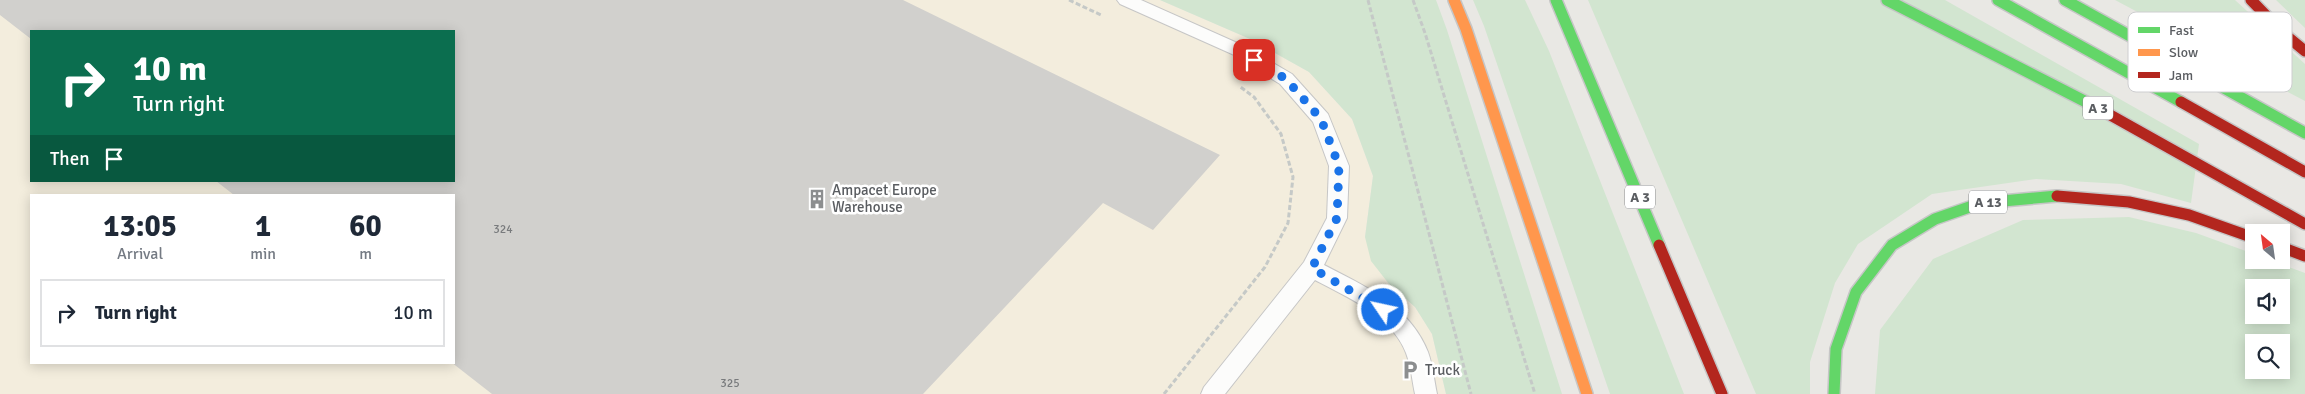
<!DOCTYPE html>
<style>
:root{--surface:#fff;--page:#f2f2f3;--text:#1f2937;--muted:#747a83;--line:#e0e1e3}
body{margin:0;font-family:Signika,sans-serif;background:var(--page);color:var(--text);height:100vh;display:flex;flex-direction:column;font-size:19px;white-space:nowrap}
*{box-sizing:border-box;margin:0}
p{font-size:16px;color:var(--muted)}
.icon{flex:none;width:28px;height:28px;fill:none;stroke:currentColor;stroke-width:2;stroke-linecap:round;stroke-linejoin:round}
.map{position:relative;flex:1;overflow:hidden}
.details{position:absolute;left:30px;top:194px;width:425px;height:170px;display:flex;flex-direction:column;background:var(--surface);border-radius:0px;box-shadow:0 2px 12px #0003}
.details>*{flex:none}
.guide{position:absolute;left:30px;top:30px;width:425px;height:152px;border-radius:0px;box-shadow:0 2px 12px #0003;background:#0b6e4f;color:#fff;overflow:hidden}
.needle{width:32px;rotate:331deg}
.fabs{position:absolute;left:2245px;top:224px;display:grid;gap:10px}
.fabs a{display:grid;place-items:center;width:45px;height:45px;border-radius:0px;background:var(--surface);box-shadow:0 2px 12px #0003;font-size:25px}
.pin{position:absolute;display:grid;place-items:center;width:42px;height:42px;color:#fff;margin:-21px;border-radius:10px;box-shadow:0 2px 8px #0006}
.me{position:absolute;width:55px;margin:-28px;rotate:304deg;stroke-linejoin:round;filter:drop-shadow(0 0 4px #0008)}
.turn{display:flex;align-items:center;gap:18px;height:105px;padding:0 20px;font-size:22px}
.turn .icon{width:65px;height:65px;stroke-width:2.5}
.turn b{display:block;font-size:35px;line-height:42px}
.then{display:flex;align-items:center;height:48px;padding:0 20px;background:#0003;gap:10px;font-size:19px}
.eta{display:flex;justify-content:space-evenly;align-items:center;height:85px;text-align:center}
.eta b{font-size:30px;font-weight:700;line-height:35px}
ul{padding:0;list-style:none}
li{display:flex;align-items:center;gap:15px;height:68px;margin:0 10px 8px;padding:0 10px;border:2px solid var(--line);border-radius:0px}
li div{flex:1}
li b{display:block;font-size:19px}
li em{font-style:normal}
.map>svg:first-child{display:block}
</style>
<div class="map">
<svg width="2305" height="394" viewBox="0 0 2305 394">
<rect width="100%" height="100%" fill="#e9e8e4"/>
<path fill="#f3eddd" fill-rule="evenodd" d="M0,0H1160L1250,39L1309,72L1352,119L1373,176L1365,237L1389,284L1415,307L1432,334L1446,394H0ZM31,31H454V181H31ZM31,195H454V362H31Z"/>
<path fill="#d2e5d0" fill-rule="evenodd" d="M1160,0H1436L1447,30L1562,394H1446L1432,334L1415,307L1389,284L1371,261L1365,237L1373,176L1352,119L1309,72L1250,39Z
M1473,0H1525L1549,51L1684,394H1610L1484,26Z
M1588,0H1945L2199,144L2191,203L2121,184L2036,179L1932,194L1858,244L1835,283L1810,362V394H1756Z
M2115,0H2235L2305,64V101Z
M2276,0H2305V28Z
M2129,217L2196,233L2254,254V260H2270L2305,273V394H1875L1880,330L1933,259L2023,220ZM2254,288H2281V315H2254ZM2254,342H2281V370H2254Z"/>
<path fill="#d1d0cd" d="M0,0H903L1220,155L1153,230L1103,203L923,394H492L451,362H454V195H234L216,181H454V31H31V39L0,15Z"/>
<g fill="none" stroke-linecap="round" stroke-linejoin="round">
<defs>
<path id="lane" d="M1117,0H1141L1244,46L1292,74L1328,114L1349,166L1347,218L1324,265C1365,286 1410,306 1428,352C1433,366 1434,380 1437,394H1415C1412,380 1411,366 1406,353C1392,316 1347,297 1315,280L1225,394H1201L1204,387L1304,262L1327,218L1329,166L1313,122L1280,84L1232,54L1120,4Z"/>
<path id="fast" d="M1556,0L1659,245
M1887,0L2096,107
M1998,0L2181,102
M2065,0L2305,133
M1834,394L1836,349L1856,292L1892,245L1935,219L1981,203L2057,196"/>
<path id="slow" d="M1454,0L1466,29L1587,394"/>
<path id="jam" d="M2251,0L2283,33L2305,51
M2181,102L2305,172
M2096,107L2305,224
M2057,196L2129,202L2189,215L2254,238
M1659,245L1722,394
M2281,247L2305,256"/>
</defs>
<use href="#lane" stroke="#c6c6c6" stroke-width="2"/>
<use href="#fast" stroke="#c6c6c6" stroke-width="14"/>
<use href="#slow" stroke="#c6c6c6" stroke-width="14"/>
<use href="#jam" stroke="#c6c6c6" stroke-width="14"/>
<path stroke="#c5c9c7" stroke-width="3" stroke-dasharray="5 2.5" stroke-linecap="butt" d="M1069,0L1101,15
M1368,0L1471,394
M1413,0L1425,33L1535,394
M1164,394L1265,267L1288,223L1293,177L1281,134L1254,97L1239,86"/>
<use href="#lane" fill="#fcfcfb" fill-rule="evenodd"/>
<use href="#fast" stroke="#63d668" stroke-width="11"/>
<use href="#slow" stroke="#ff974d" stroke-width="11"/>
<use href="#jam" stroke="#b3261e" stroke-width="11"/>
</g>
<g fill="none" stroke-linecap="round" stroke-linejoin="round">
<path stroke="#1a73e8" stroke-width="9" stroke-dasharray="0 16.2" d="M1254,60L1286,79L1321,119L1339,166L1337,218L1312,268L1383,310"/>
</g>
<defs>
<symbol id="building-bare" viewBox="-9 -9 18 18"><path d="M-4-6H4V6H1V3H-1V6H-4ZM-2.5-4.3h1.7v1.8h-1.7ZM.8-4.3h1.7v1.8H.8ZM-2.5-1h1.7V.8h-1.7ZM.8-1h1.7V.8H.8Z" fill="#8c8e8f" stroke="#fff" stroke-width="2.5" paint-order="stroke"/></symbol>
<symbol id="parking-bare" viewBox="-9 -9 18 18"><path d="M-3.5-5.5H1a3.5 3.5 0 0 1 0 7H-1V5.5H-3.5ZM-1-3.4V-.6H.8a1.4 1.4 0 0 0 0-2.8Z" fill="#8c8e8f" stroke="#fff" stroke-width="2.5" paint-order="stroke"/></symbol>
</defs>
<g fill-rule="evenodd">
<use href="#building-bare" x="803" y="185" width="28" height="28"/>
<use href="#parking-bare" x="1396" y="356" width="28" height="28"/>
</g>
<g text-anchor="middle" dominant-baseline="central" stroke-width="5" stroke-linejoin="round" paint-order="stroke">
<g font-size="12" fill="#797b7d">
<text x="503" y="229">324</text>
<text x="730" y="383">325</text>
</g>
<g fill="#fff" stroke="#8c8e90" stroke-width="1">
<rect x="2083" y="96.5" width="30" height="23" rx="4"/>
<rect x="1625" y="185.5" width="30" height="23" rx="4"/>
<rect x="1969" y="190.5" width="38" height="23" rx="4"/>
</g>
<g font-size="14" font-weight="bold" fill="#5a5d61">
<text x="2098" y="108">A 3</text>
<text x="1640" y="197">A 3</text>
<text x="1988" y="202">A 13</text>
</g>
<g font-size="15" fill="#5a5d61" stroke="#fff" text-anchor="start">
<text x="832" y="190">Ampacet Europe<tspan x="832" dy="17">Warehouse</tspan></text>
<text x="1425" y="370">Truck</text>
</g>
</g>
<rect x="2128" y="12" width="164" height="80" rx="8" fill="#fff" stroke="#ceced0" stroke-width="1"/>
<rect x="2138" y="27" width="22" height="6" fill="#63d668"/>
<rect x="2138" y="49" width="22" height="7" fill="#ff974d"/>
<rect x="2138" y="72" width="22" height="6" fill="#b3261e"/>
<g font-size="14" fill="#5a5d61">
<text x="2169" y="35">Fast</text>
<text x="2169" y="57">Slow</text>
<text x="2169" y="80">Jam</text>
</g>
</svg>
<div class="fabs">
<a><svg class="needle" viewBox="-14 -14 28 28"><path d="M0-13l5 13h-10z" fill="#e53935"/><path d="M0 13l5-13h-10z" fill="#747a83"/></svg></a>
<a><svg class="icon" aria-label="sound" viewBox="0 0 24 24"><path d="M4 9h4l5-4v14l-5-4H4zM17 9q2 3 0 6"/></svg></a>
<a><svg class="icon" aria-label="search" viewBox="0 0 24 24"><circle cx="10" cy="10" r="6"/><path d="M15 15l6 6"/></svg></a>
</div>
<div class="pin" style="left:1254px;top:60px;background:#d93025"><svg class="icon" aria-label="arrive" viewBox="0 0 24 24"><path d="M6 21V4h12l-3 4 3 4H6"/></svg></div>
<svg class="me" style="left:1383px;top:310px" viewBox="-20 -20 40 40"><circle r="17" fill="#1a73e8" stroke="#fff" stroke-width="3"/><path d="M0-11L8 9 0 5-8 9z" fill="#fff"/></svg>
<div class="guide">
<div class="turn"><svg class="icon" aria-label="right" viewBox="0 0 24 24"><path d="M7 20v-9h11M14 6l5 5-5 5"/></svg><div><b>10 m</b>Turn right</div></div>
<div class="then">Then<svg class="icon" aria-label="arrive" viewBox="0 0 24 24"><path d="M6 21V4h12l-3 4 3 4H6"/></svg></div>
</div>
<section class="details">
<div class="eta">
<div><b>13:05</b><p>Arrival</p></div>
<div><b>1</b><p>min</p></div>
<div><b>60</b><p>m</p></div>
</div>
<ul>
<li><svg class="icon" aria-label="right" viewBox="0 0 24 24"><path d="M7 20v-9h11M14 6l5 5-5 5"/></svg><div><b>Turn right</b></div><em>10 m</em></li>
</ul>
</section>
</div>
